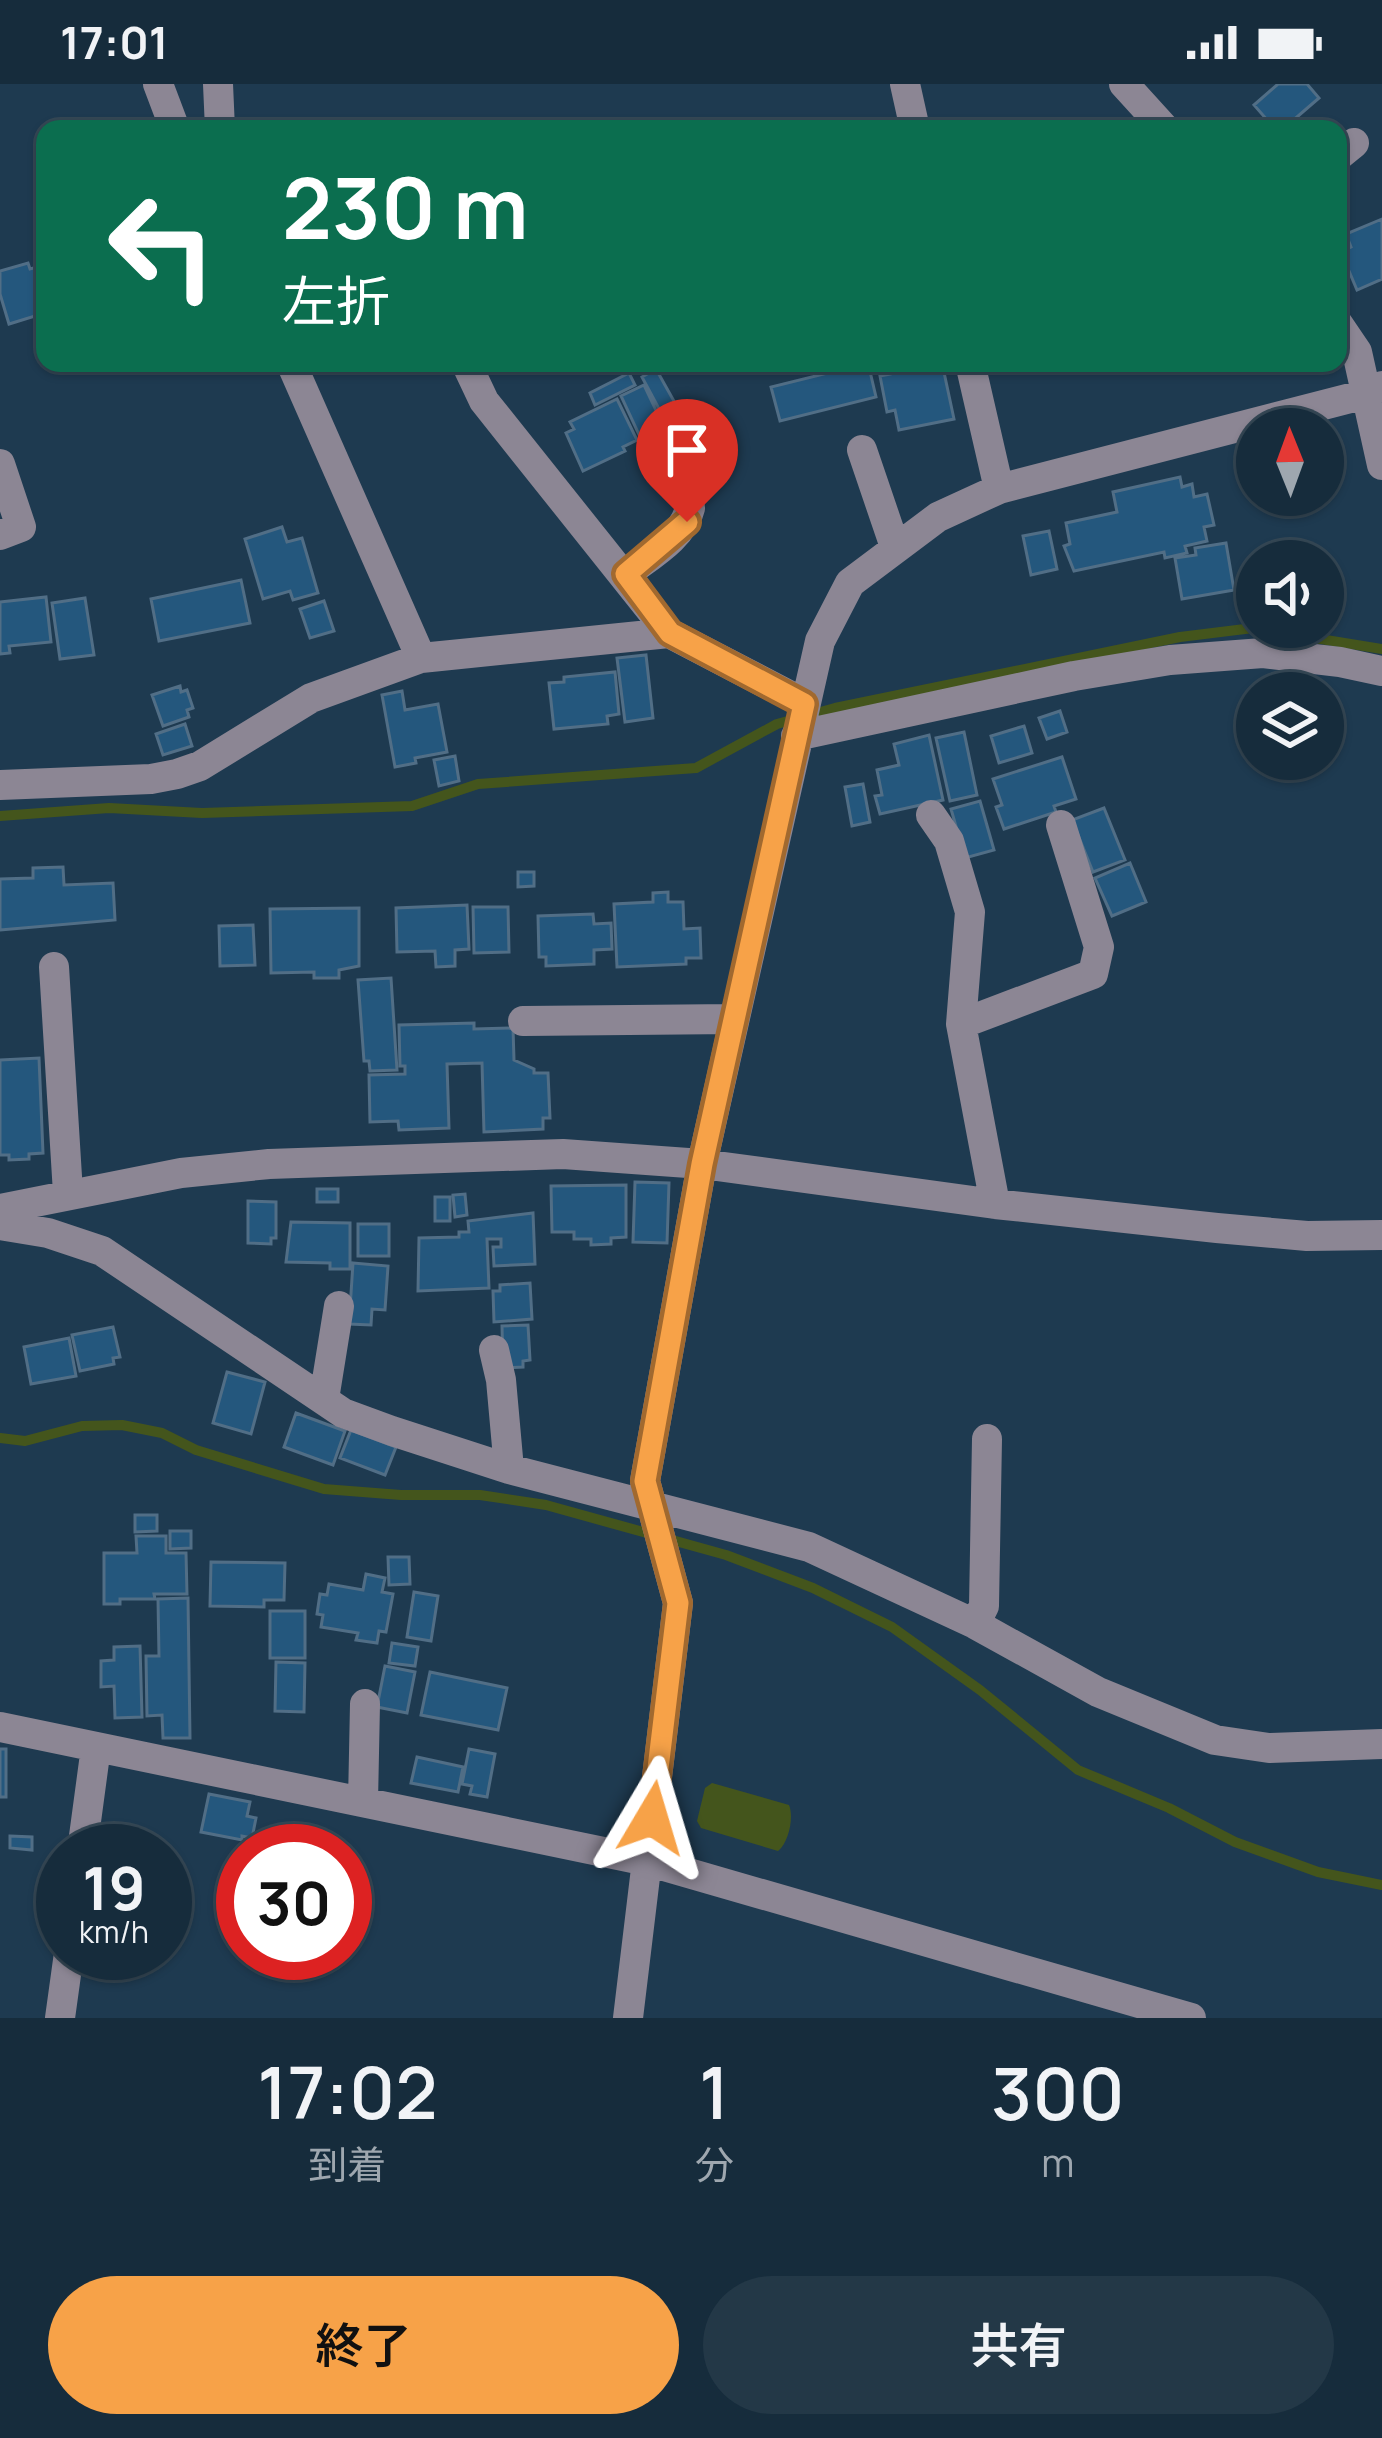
<!DOCTYPE html>
<html lang="ja">
<meta charset="utf-8">
<style>
:root{--surface:#162c3c;--page:#233847;--text:#f1f3f6;--muted:#9ea7af;--line:#354856;--accent:#f7a248}
body{margin:0;font-family:Manrope,"Noto Sans JP",sans-serif;background:var(--page);color:var(--text);height:100vh;display:flex;flex-direction:column;font-size:45px;white-space:nowrap}
*{box-sizing:border-box;margin:0}
p{font-size:39px;color:var(--muted)}
.icon{flex:none;width:66px;height:66px;fill:none;stroke:currentColor;stroke-width:2;stroke-linecap:round;stroke-linejoin:round}
.map{position:relative;height:1934px;overflow:hidden}
.drawer{display:flex;flex-direction:column;background:var(--surface);flex:1}
.drawer>*{flex:none}
.top-card{position:absolute;left:36px;top:36px;width:1311px;height:252px;border-radius:24px;box-shadow:0 3px 9px #0004,0 0 0 3px var(--line);background:#0b6e4f;color:#fff;overflow:hidden}
.needle{width:78px;rotate:359deg}
.tools{position:absolute;left:1236px;top:324px;display:grid;gap:24px}
.tools a{display:grid;place-items:center;width:108px;height:108px;border-radius:50%;background:var(--surface);box-shadow:0 3px 9px #0004,0 0 0 3px var(--line);font-size:60px}
.speed{position:absolute;left:36px;top:1740px;display:flex;gap:24px;font-size:60px;font-weight:700;text-align:center}
.speed>*{display:grid;place-content:center;width:156px;height:156px;border-radius:50%;background:var(--surface);box-shadow:0 3px 9px #0004,0 0 0 3px var(--line);line-height:1}
.speed small{font-size:30px;font-weight:400}
.speed .limit{border:18px solid #d22;background:#fff;color:#111}
.pin{position:absolute;display:grid;place-items:center;width:102px;height:102px;color:#fff;margin:-123px -51px;border-radius:50% 50% 50% 0;rotate:-45deg;box-shadow:0 0 12px #0007}
.pin .icon{rotate:45deg}
.me{position:absolute;width:132px;margin:-66px;rotate:7deg;stroke-linejoin:round;filter:drop-shadow(0 0 9px #0008)}
.turn{display:flex;align-items:center;gap:42px;height:252px;padding:0 48px;font-size:54px}
.turn .icon{width:156px;height:156px;stroke-width:2.5}
.turn b{display:block;font-size:84px;line-height:102px}
.eta{display:flex;justify-content:space-evenly;align-items:center;height:204px;text-align:center}
.eta b{font-size:72px;font-weight:600;line-height:84px}
.primary-button{display:flex;gap:24px;margin-top:auto;padding:24px 48px}
.primary-button a{flex:1;height:138px;border-radius:72px;background:var(--accent);color:#111;font-size:48px;font-weight:600;line-height:138px;text-align:center}
.primary-button a+a{background:var(--page);color:var(--text)}
.status{display:flex;justify-content:space-between;align-items:center;height:84px;padding:0 60px;background:var(--surface);direction:ltr}
.status svg{height:33px;fill:currentColor}
.map>svg:first-child{display:block}
</style>
<div class="status"><b>17:01</b><svg viewBox="0 0 49 12"><path d="M0 12V9h3v3zM5 12V6h3v6zM10 12V3h3v9zM15 12V0h3v12zM26 1h20v11H26zM47 4h2v5h-2z"/></svg></div>
<div class="map">
<svg width="1382" height="1934" viewBox="0 0 1382 1934">
<rect width="100%" height="100%" fill="#1e3a50"/>
<path fill="#44551c" d="M712,1699L789,1721C794,1733 789,1758 778,1767L701,1744L697,1737L705,1704Z"/>
<g fill="none" stroke-linecap="round" stroke-linejoin="round">
<path stroke="#44551c" stroke-width="10" d="M0,732L109,724L202,729L412,722L478,700L696,684L777,640L835,624L1180,553L1253,544L1382,565
M0,1354L25,1357L82,1342L122,1341L162,1349L196,1366L324,1405L401,1411H480L546,1421L726,1471L813,1504L892,1543L980,1606L1078,1686L1169,1724L1235,1758L1318,1788L1382,1801"/>
</g>
<path fill="#24577d" stroke="#516e86" stroke-width="3" d="M1278,0H1307L1319,14L1290,39L1286,36L1275,45L1254,21Z
M1382,135V195L1357,206L1341,168L1351,163L1346,150Z
M28,179L30,185L45,181V229L9,240L0,210V187Z
M868,279L876,313L780,337L771,303Z
M887,279H942L954,335L899,346L895,326L887,328L880,292L890,290Z
M656,285L680,328L665,336L642,293Z
M629,289L635,301L595,321L590,309Z
M644,301L664,343L641,355L621,312Z
M617,315L637,356L623,363L625,367L583,387L566,349L574,345L570,338Z
M1180,393L1182,403L1192,400L1194,413L1207,410L1214,441L1204,443L1207,457L1185,462L1187,469L1165,474L1164,468L1074,487L1064,462L1070,460L1066,439L1117,428L1113,408Z
M282,443L287,458L302,454L318,509L293,516L290,507L263,515L245,455Z
M1049,447L1057,485L1031,491L1023,452Z
M1226,459L1234,506L1182,515L1175,474L1196,471L1195,464Z
M241,496L250,539L159,557L151,515Z
M46,513L51,558L9,562L10,569L0,570V518Z
M85,514L94,571L60,575L52,519Z
M324,517L334,547L310,554L300,525Z
M646,571L653,634L625,638L617,574Z
M615,588L619,630L607,632L608,640L554,645L549,599L564,598V593Z
M180,602L181,608L187,606L193,624L187,626L189,633L163,642L152,611Z
M402,607L405,626L438,620L447,668L415,674L416,679L395,683L382,611Z
M1060,627L1067,648L1047,655L1039,634Z
M185,640L192,662L163,671L156,650Z
M1024,642L1032,669L999,679L991,652Z
M964,648L977,711L950,717L936,654Z
M929,651L943,716L880,730L875,712L882,711L877,686L899,681L894,660Z
M455,672L459,697L439,702L434,676Z
M1062,673L1076,715L1054,722L1056,728L1004,745L996,723L1002,721L993,695Z
M863,700L870,738L852,742L845,703Z
M980,717L994,766L965,774L951,725Z
M1104,724L1125,776L1093,788L1072,736Z
M1130,779L1146,818L1112,832L1095,794Z
M63,783L64,801L113,799L115,836L0,846V795L33,794V784Z
M518,788H534V802L518,803Z
M668,808V818H683L684,845L700,844L701,874H686V880L617,883L614,820L653,818V809Z
M467,821L469,865L455,866V882L436,883L435,867L397,868L396,824Z
M473,823H508L509,868L474,869Z
M359,824V882L339,886V894H314V888L271,889L270,825Z
M593,830L594,840L611,839L612,865L594,866V880L546,882V873H539L538,832Z
M253,841L255,881L220,882L219,842Z
M391,894L397,986L370,987L369,977H364L358,896Z
M474,939V945L513,944L514,976L534,985V989H548L550,1034H543V1045L484,1048L482,979L447,980L449,1044L399,1046L398,1037L370,1038L369,991L405,990V982H400L399,941Z
M39,974L43,1069L29,1070V1075L9,1076V1071H0V976Z
M635,1098L669,1099L667,1159L633,1158Z
M626,1101V1153L611,1154V1160L591,1161V1155H574V1148H552L551,1102Z
M317,1105H338V1118H317Z
M465,1110L467,1131L455,1133L453,1111Z
M435,1113H450V1137H435Z
M248,1117L276,1118V1154H271V1160L248,1159Z
M533,1129L535,1180L494,1182L493,1163H501V1155H487L489,1204L418,1207L419,1154L459,1153V1148H469L468,1137Z
M291,1138L350,1139V1185H330V1179L286,1178Z
M358,1140H389V1172H358Z
M353,1179L388,1182L385,1226L372,1225L371,1241L349,1240Z
M530,1199L532,1235L494,1238L493,1207H500V1201Z
M528,1241L530,1276L523,1277V1283L503,1284L502,1242Z
M113,1243L120,1273L113,1274L114,1280L80,1287L72,1251Z
M69,1254L76,1292L31,1300L24,1263Z
M227,1288L265,1298L251,1350L213,1339Z
M296,1329L345,1347L333,1381L284,1363Z
M351,1346L396,1363L385,1391L340,1374Z
M135,1431H157V1447L135,1448Z
M170,1447H191V1464L170,1465Z
M136,1452H166V1469H186L187,1510H154L155,1515H120V1520H104V1469H137Z
M388,1473H409L410,1500L389,1501Z
M211,1478L285,1479L284,1516H264V1523L210,1522Z
M366,1490L385,1494L382,1508L393,1510L386,1548L379,1547L377,1559L356,1556L358,1549L321,1543L323,1531L317,1530L320,1510L327,1511L329,1500L363,1506Z
M414,1508L438,1512L431,1557L407,1553Z
M188,1514L190,1654H163L162,1631L147,1632L146,1572H159L158,1515Z
M270,1527H305V1574H270Z
M392,1559L418,1563L415,1582L389,1579Z
M140,1562L142,1633L115,1634L114,1602L101,1603V1577L114,1576V1563Z
M276,1578L305,1579L304,1628L275,1627Z
M385,1582L415,1588L407,1629L377,1623Z
M430,1588L507,1604L498,1646L421,1631Z
M0,1665H6V1713H0Z
M469,1665L495,1670L487,1713L470,1710L472,1702L462,1700Z
M417,1673L463,1683L458,1708L411,1699Z
M209,1710L250,1718L247,1732L256,1734L252,1754L242,1752V1756L201,1748Z
M10,1752L32,1753V1766L10,1764Z"/>
<g fill="none" stroke-linecap="round" stroke-linejoin="round">
<path stroke="#8c8694" stroke-width="30" d="M158,0L175,45
M218,0L220,45
M905,0L915,45
M1124,0L1165,45
M1338,72L1354,59
M1338,240L1357,268L1382,381
M291,279L421,574
M466,279L484,317L669,549
M970,279L999,405
M862,366L895,463
M0,380L21,443L0,451
M626,490C649,472 683,454 690,424
M796,652L1074,592L1170,576L1263,569L1340,578L1382,587
M0,701L151,695L177,690L200,682L311,614L421,574L669,549L804,619
M931,731L949,757L970,828L961,940L995,1120
M54,883L68,1109
M523,937L734,935
M961,940L1093,890L1099,863L1061,741
M0,1125L181,1089L269,1080L563,1070L702,1080L995,1120L1217,1144L1307,1152L1382,1151
M0,1141L48,1149L102,1167L343,1329L392,1347L509,1385L809,1463L975,1540L1098,1608L1215,1656L1269,1664L1382,1660
M494,1266L501,1296L509,1385
M324,1315L339,1222
M975,1540L984,1522L987,1355
M0,1643L647,1777L1191,1934
M363,1718L365,1620
M82,1767L96,1663
M60,1934L69,1869
M628,1934L678,1519L645,1397L702,1080L820,557L850,499L938,433L999,405L1366,310L1382,302"/>
</g>
<g fill="none" stroke-linecap="round" stroke-linejoin="round">
<defs>
<path id="route" d="M652,1734L678,1519L645,1397L702,1080L804,620L670,549L626,490L687,438"/>
</defs>
<use href="#route" stroke="#a1692f" stroke-width="30"/>
<use href="#route" stroke="#f7a248" stroke-width="21"/>
</g>
</svg>
<div class="tools">
<a><svg class="needle" viewBox="-14 -14 28 28"><path d="M0-13l5 13h-10z" fill="#e53935"/><path d="M0 13l5-13h-10z" fill="#9ea7af"/></svg></a>
<a><svg class="icon" aria-label="sound" viewBox="0 0 24 24"><path d="M4 9h4l5-4v14l-5-4H4zM17 9q2 3 0 6"/></svg></a>
<a><svg class="icon" aria-label="layers" viewBox="0 0 24 24"><path d="M12 4l9 5-9 5-9-5zM3 14l9 5 9-5"/></svg></a>
</div>
<div class="speed"><div>19<small>km/h</small></div><div class="limit">30</div></div>
<div class="pin" style="left:687px;top:438px;background:#d93025"><svg class="icon" aria-label="arrive" viewBox="0 0 24 24"><path d="M6 21V4h12l-3 4 3 4H6"/></svg></div>
<svg class="me" style="left:652px;top:1734px" viewBox="-20 -20 40 40"><path d="M0-17L14 15 0 8-14 15z" fill="#f7a248" stroke="#fff" stroke-width="4"/></svg>
<div class="top-card">
<div class="turn"><svg class="icon" aria-label="left" viewBox="0 0 24 24"><path d="M17 20v-9H6M10 6l-5 5 5 5"/></svg><div><b>230 m</b>左折</div></div>
</div>
</div>
<section class="drawer">
<div class="eta">
<div><b>17:02</b><p>到着</p></div>
<div><b>1</b><p>分</p></div>
<div><b>300</b><p>m</p></div>
</div>
<div class="primary-button"><a>終了</a><a>共有</a></div>
</section>
